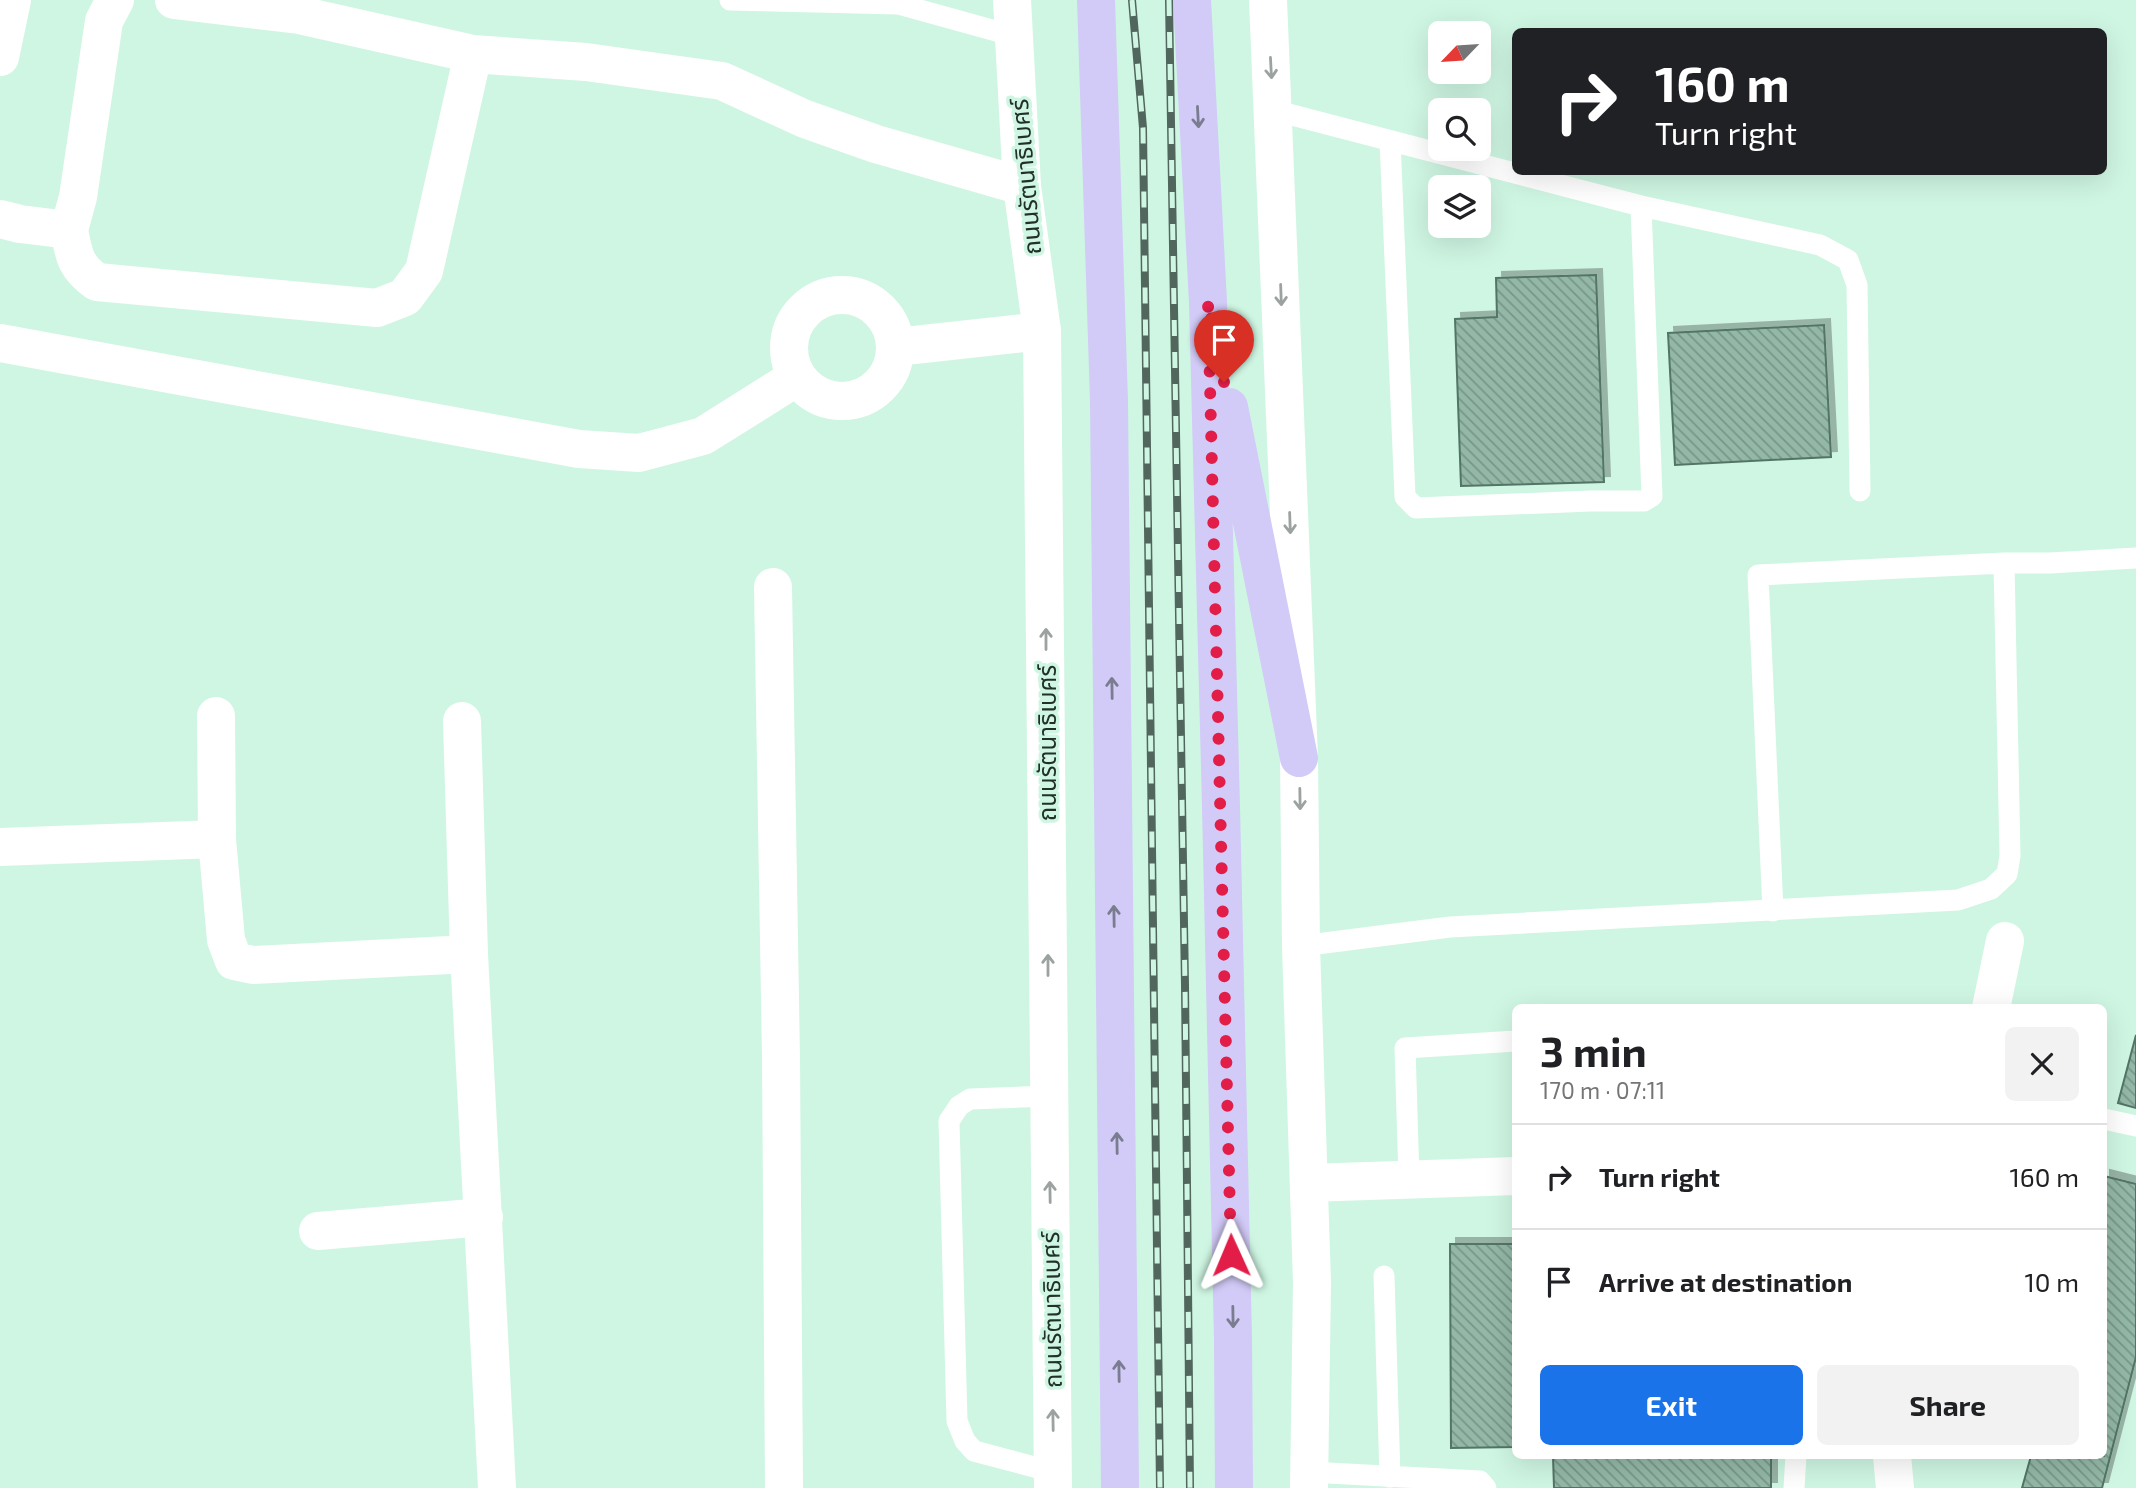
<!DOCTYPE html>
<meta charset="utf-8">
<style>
:root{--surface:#fff;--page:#f2f2f2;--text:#202124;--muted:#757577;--line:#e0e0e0;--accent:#1a73e8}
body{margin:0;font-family:"Exo 2","Noto Sans Thai",sans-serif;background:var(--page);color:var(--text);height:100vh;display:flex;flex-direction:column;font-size:26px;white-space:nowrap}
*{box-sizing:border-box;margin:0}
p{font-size:23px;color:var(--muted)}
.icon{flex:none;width:38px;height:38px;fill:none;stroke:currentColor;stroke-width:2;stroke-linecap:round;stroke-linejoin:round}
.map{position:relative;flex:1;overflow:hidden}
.sheet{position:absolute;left:1512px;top:1004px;width:595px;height:455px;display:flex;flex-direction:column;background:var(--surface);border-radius:10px;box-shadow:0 7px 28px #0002}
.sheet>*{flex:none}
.top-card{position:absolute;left:1512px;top:28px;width:595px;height:147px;border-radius:10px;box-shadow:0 7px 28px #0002;background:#202124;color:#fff;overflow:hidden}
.needle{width:46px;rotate:245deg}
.controls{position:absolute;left:1428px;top:21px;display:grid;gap:14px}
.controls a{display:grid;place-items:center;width:63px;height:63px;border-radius:10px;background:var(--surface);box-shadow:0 7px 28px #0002;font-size:35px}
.pin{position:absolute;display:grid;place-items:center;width:60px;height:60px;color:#fff;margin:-72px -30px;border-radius:50% 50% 50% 0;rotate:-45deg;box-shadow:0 0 7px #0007}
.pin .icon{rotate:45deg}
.me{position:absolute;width:77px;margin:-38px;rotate:359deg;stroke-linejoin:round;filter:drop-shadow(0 0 5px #0008)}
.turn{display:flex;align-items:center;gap:24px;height:147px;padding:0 28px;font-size:32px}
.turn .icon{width:91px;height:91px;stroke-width:2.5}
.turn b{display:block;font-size:49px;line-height:60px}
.round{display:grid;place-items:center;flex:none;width:74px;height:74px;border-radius:10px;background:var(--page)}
.head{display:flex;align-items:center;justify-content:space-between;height:119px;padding:0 28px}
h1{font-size:42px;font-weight:700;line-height:52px}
.button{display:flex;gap:14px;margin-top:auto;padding:14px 28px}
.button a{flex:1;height:80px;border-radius:10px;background:var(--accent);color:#fff;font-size:28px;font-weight:700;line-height:80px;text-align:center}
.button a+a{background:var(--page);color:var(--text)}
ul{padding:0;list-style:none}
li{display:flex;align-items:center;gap:21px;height:105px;padding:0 28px;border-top:2px solid var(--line)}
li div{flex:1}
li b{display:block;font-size:26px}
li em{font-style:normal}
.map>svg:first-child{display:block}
</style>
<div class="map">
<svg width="2136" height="1488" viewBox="0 0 2136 1488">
<defs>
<pattern id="building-back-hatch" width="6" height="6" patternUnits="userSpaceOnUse" patternTransform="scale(1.75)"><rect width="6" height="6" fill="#93b8a7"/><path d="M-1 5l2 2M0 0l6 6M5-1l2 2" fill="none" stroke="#789688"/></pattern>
<filter id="shadow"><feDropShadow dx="6" dy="-6" stdDeviation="0" flood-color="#0004"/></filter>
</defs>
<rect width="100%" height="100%" fill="#cff6e3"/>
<path fill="url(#building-back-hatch)" stroke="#527566" stroke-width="2" filter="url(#shadow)" d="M1596,275L1604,482L1461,486L1455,319L1497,317L1496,278Z
M1824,325L1831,457L1675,465L1668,333Z
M2136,1035V1108L2118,1103Z
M2104,1176L2136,1184V1357L2102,1488H2022L2031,1456H2104Z
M1450,1244H1516V1447L1451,1448Z
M1553,1456H1771V1488H1554Z"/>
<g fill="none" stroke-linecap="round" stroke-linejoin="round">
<path stroke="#fff" stroke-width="21" d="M730,0L898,4L1014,36
M1273,110L1641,206L1820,245L1848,260L1857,285L1860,491
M1390,141L1405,497L1416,508L1591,501H1644L1652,496L1641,206
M1773,911L1758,575L2004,563
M1301,946L1450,927L1958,900L1991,889L2007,874L2010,856L2004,563H2050L2136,558
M1049,1096L970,1099L959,1106L949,1121L957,1421L965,1441L974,1451L1053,1472
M2104,1119L2136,1126
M1409,1179L1405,1048L1516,1041
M1384,1276L1390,1477
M1309,1472L1480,1481L1486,1488
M1794,1488L1796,1456"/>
<path stroke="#fff" stroke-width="38" d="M174,0L299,15L473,54L586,62L722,81L805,119L876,144L1022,186
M0,57L12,0
M0,219L20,224L69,230L78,197L104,21L115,0
M69,230C74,255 75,267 97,282L377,308L405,297L424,271L473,54
M789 348a53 53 0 1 1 106 0a53 53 0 1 1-106 0Z
M0,343L579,449L639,453L703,436L797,377
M896,347L1042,331
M773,587L781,1058L784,1488
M216,716L217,839L226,940L234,961L253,965L469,954
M462,721L469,954L497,1488
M0,847L217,839
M1991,1008L2005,941
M1309,1183L1516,1176
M318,1231L484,1217
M1892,1456L1895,1488"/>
<path stroke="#fff" stroke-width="38" d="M1012,0L1022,186L1042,331L1053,1488
M1268,0L1299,758L1301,946L1312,1283L1309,1488"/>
<path stroke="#d2caf7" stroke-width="38" d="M1096,0L1109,401L1120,1488
M1192,0L1208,302L1221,807L1233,1339L1234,1488
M1229,407L1299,758"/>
<defs>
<path id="rail" d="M1132,0L1143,128L1160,1488
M1169,0L1185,985L1190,1488"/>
</defs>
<use href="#rail" stroke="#51665c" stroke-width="8"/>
<use href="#rail" stroke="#cff6e3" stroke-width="5" stroke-dasharray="16" stroke-linecap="butt"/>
</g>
<defs><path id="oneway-shaft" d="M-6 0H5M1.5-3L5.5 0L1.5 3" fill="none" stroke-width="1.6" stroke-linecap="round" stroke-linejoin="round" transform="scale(1.75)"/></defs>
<g stroke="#9ba29f">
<use href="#oneway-shaft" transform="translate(1271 68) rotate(87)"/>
<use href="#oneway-shaft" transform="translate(1281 295) rotate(88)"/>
<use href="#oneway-shaft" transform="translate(1290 523) rotate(88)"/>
<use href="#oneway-shaft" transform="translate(1046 639) rotate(-90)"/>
<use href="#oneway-shaft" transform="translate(1300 799) rotate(89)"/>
<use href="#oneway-shaft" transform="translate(1048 965) rotate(-90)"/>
<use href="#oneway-shaft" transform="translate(1050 1192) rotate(-91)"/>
<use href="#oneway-shaft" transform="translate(1053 1420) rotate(-91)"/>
</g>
<g stroke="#7a7d90">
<use href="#oneway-shaft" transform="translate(1198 117) rotate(87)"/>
<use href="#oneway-shaft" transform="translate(1112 688) rotate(-91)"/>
<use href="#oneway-shaft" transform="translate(1114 916) rotate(-91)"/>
<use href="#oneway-shaft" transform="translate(1117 1143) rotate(-91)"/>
<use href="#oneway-shaft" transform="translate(1233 1317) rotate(89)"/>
<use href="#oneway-shaft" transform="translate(1119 1371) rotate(-91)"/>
</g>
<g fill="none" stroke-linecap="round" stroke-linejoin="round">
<path stroke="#e11d48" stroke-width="12" stroke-dasharray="0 21.6" d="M1224,382L1208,302L1231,1255"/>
</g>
<g text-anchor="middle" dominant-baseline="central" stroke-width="7" stroke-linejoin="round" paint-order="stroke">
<g font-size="24" fill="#213029" stroke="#cff6e3">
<text transform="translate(1025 177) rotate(-95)">ถนนรัตนาธิเบศร์</text>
<text transform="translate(1046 743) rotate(-90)">ถนนรัตนาธิเบศร์</text>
<text transform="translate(1051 1310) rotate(-91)">ถนนรัตนาธิเบศร์</text>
</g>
</g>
</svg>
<div class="controls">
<a><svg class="needle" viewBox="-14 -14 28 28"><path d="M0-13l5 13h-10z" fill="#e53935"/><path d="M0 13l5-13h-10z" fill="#757577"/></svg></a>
<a><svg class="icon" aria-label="search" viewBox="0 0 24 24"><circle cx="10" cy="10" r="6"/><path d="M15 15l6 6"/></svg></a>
<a><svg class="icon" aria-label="layers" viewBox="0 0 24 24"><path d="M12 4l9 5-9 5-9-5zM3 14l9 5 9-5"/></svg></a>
</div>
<div class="pin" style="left:1224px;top:382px;background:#d93025"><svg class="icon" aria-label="arrive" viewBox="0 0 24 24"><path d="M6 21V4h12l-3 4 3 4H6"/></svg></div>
<svg class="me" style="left:1231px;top:1255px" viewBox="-20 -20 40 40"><path d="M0-17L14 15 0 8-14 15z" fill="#e11d48" stroke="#fff" stroke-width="4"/></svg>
<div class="top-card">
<div class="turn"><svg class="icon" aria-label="right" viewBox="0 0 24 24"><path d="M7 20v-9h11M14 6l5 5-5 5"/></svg><div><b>160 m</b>Turn right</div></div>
</div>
<section class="sheet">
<div class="head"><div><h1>3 min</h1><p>170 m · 07:11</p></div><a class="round"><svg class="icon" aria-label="close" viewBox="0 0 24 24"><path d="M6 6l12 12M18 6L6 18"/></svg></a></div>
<ul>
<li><svg class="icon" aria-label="right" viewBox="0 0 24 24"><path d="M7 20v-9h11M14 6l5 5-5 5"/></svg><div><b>Turn right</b></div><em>160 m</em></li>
<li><svg class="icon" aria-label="arrive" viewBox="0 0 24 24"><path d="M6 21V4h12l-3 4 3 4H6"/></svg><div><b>Arrive at destination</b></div><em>10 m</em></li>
</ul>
<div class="button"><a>Exit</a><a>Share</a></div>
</section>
</div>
